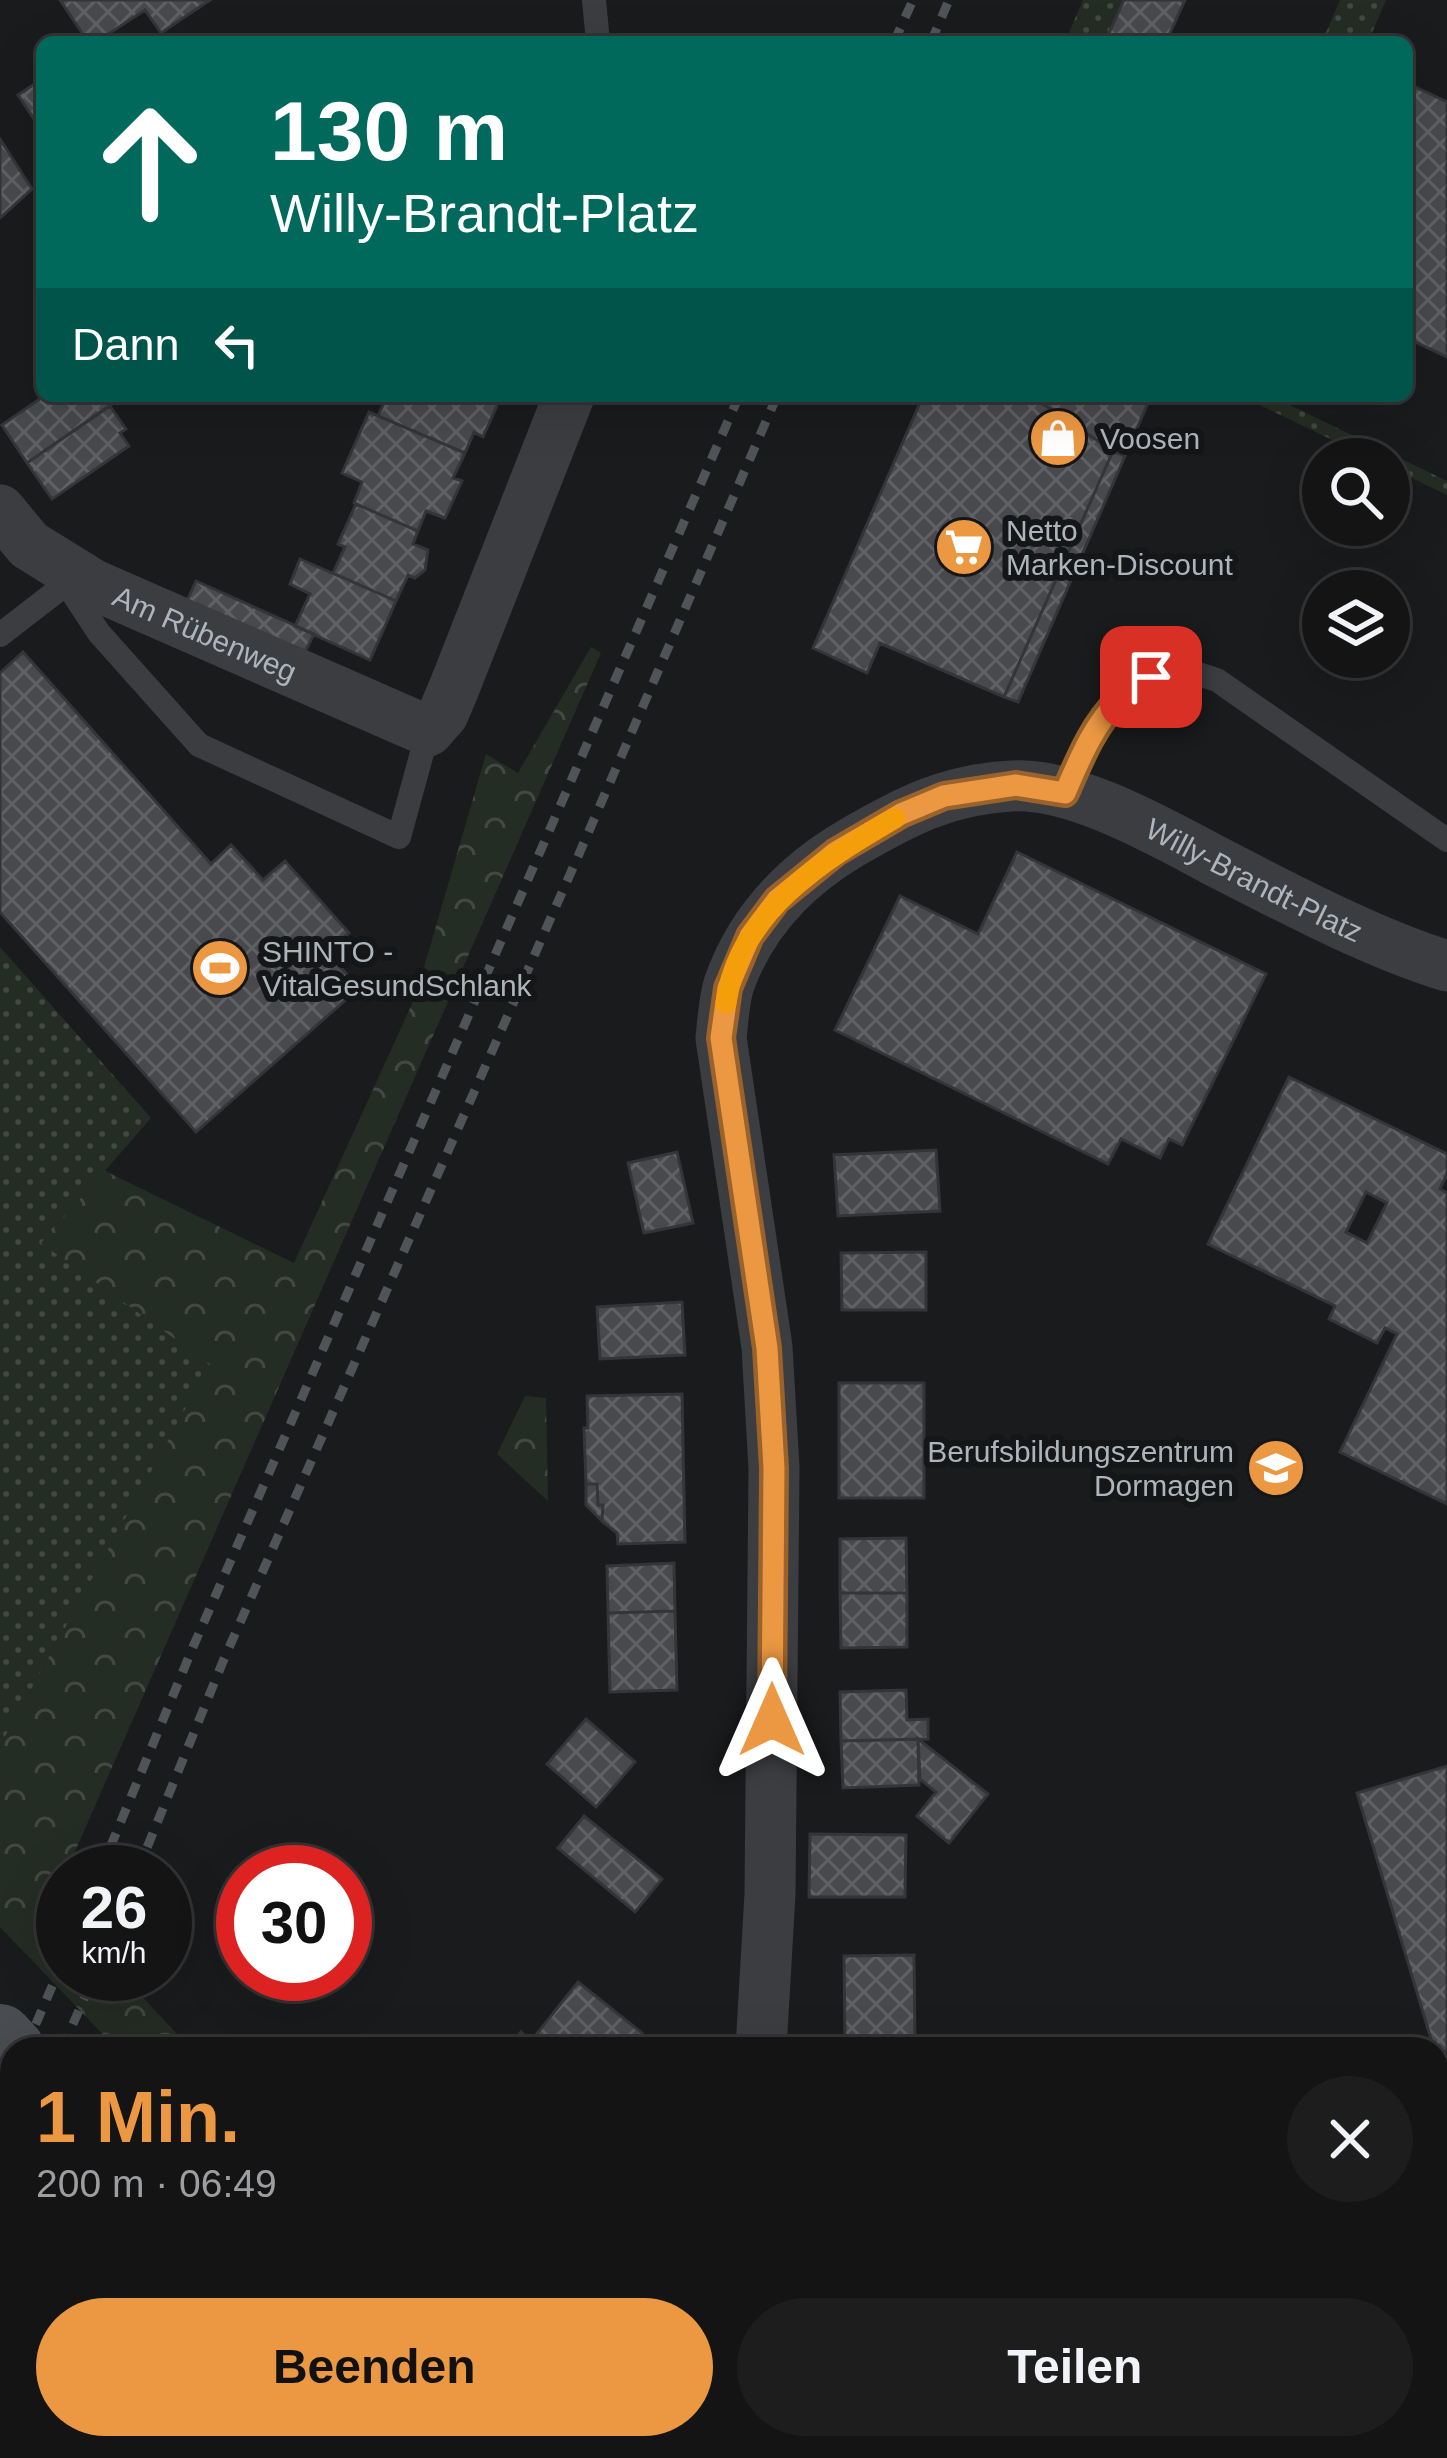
<!DOCTYPE html>
<html lang="de">
<meta charset="utf-8">
<style>
:root{--surface:#141415;--page:#1d1d1e;--text:#f1f3f6;--muted:#9d9ea0;--line:#333334;--accent:#ec9842}
body{margin:0;font-family:Helvetica,sans-serif;background:var(--page);color:var(--text);height:100vh;display:flex;flex-direction:column;font-size:45px;white-space:nowrap}
*{box-sizing:border-box;margin:0}
p{font-size:39px;color:var(--muted)}
.icon{flex:none;width:66px;height:66px;fill:none;stroke:currentColor;stroke-width:2;stroke-linecap:round;stroke-linejoin:round}
.map{position:relative;flex:1;overflow:hidden}
.details{position:absolute;left:0px;top:2037px;width:1449px;height:423px;display:flex;flex-direction:column;background:var(--surface);border-radius:36px 36px 0 0;box-shadow:0 12px 48px #0002,0 0 0 3px var(--line)}
.details>*{flex:none}
.hud{position:absolute;left:36px;top:36px;width:1377px;height:366px;border-radius:18px;box-shadow:0 12px 48px #0002,0 0 0 3px var(--line);background:#00695c;color:#fff;overflow:hidden}
.fabs{position:absolute;left:1302px;top:438px;display:grid;gap:24px}
.fabs a{display:grid;place-items:center;width:108px;height:108px;border-radius:50%;background:var(--surface);box-shadow:0 12px 48px #0002,0 0 0 3px var(--line);font-size:60px}
.speed{position:absolute;left:36px;top:1845px;display:flex;gap:24px;font-size:60px;font-weight:700;text-align:center}
.speed>*{display:grid;place-content:center;width:156px;height:156px;border-radius:50%;background:var(--surface);box-shadow:0 12px 48px #0002,0 0 0 3px var(--line);line-height:1}
.speed small{font-size:30px;font-weight:400}
.speed .limit{border:18px solid #d22;background:#fff;color:#111}
.pin{position:absolute;display:grid;place-items:center;width:102px;height:102px;color:#fff;margin:-51px;border-radius:24px;box-shadow:0 6px 18px #0006}
.me{position:absolute;width:132px;margin:-66px;rotate:0deg;stroke-linejoin:round;filter:drop-shadow(0 0 9px #0008)}
.turn{display:flex;align-items:center;gap:42px;height:252px;padding:0 36px;font-size:54px}
.turn .icon{width:156px;height:156px;stroke-width:2.5}
.turn b{display:block;font-size:84px;line-height:102px}
.then{display:flex;align-items:center;height:114px;padding:0 36px;background:#0003;gap:24px;font-size:45px}
.round{display:grid;place-items:center;flex:none;width:126px;height:126px;border-radius:63px;background:var(--page)}
.overview{display:flex;align-items:center;justify-content:space-between;height:204px;padding:0 36px}
h1{font-size:72px;font-weight:800;line-height:90px;color:var(--accent)}
.cta{display:flex;gap:24px;margin-top:auto;padding:24px 36px}
.cta a{flex:1;height:138px;border-radius:72px;background:var(--accent);color:#111;font-size:48px;font-weight:800;line-height:138px;text-align:center}
.cta a+a{background:var(--page);color:var(--text)}
.map>svg:first-child{display:block}
</style>
<div class="map">
<svg width="1447" height="2458" viewBox="0 0 1447 2458">
<defs>
<pattern id="grass-dots" width="8" height="8" patternUnits="userSpaceOnUse" patternTransform="scale(3)"><rect width="8" height="8" fill="#242d24"/><path d="M2 2h.1M6 6h.1" fill="none" stroke="#414942" stroke-width="1.8" stroke-linecap="round"/></pattern>
<pattern id="forest-crowns" width="20" height="18" patternUnits="userSpaceOnUse" patternTransform="scale(3)"><rect width="20" height="18" fill="#242d24"/><path d="M2 6a3 3 0 1 1 6 0M12 15a3 3 0 1 1 6 0" fill="none" stroke="#414942"/></pattern>
<pattern id="building-cross-hatch" width="8" height="8" patternUnits="userSpaceOnUse" patternTransform="scale(3)"><rect width="8" height="8" fill="#47494c"/><path d="M0 0l8 8M0 8l8-8" fill="none" stroke="#5f6164"/></pattern>
</defs>
<rect width="100%" height="100%" fill="#1a1b1c"/>
<path fill="url(#grass-dots)" d="M1083,0H1124L1105,42H1065Z
M1340,0H1386L1368,42H1322Z
M1241,396H1271L1447,481V495L1389,467V459H1372Z
M0,947L151,1118L42,1243L211,1364L0,1746Z
M1447,2136V2458H1362L1358,2448H1437V2139Z"/>
<path fill="url(#forest-crowns)" d="M591,647L601,653L66,1872H63V1880L54,1900L63,1910V1974H121L191,2049H117L0,1927V1746L210,1364L41,1243L105,1171L294,1263L416,995L486,754L518,773Z
M525,1396L546,1398L548,1501L497,1454Z
M0,2117L12,2129V2191L0,2184Z
M249,2448H330L338,2458H261Z
M490,2448H558L565,2455L670,2458H499Z"/>
<path fill="#242d24" d="M1447,2183V2458H1431L1428,2448H1437V2186Z"/>
<path fill="url(#building-cross-hatch)" stroke="#343538" stroke-width="3" fill-rule="evenodd" d="M60,0H210L161,33L145,10L96,42H88Z
M1124,0H1185L1166,42H1105Z
M42,79V131L18,95Z
M1407,83L1447,102V357L1407,338Z
M0,139L32,189L0,218Z
M44,396H121L122,397L27,463L2,425Z
M387,396H499L501,397L483,437L474,432L465,453L378,416Z
M923,396H1031L1113,451L1004,697L880,643L867,673L813,648Z
M1031,396H1151L1125,456L1113,451Z
M110,406L126,429L120,433L129,446L52,499L27,463Z
M369,412L465,453L453,478L462,481L445,518L426,511L418,531L354,503L362,482L342,473Z
M1113,451L1125,456L1018,702L1004,697Z
M356,504L418,531L413,544L428,550L425,570L415,578L408,575L396,601L333,573L345,547L338,544Z
M300,559L396,601L370,660L295,626L310,594L290,584Z
M196,581L314,634L305,652L187,601Z
M23,652L211,864L231,845L263,880L285,861L349,933L327,952L359,988L196,1132L0,912V673Z
M1017,852L1266,974L1182,1145L1169,1139L1160,1158L1121,1139L1108,1164L835,1030L900,896L978,934Z
M1289,1077L1447,1154V1174L1440,1189L1447,1193V1504L1340,1452L1397,1334L1385,1328L1377,1343L1329,1319L1335,1306L1208,1244ZM1366,1192L1387,1203L1367,1243L1346,1232Z
M936,1150L940,1211L838,1216L834,1155Z
M677,1152L693,1223L644,1233L628,1163Z
M926,1252V1310H842L841,1253Z
M682,1302L685,1355L600,1359L597,1307Z
M839,1383H924V1498H839Z
M682,1394L685,1542L618,1544L617,1533L602,1521L603,1505H598L597,1484H586L584,1428H588L587,1396Z
M586,1484H597L598,1505H603L602,1521L586,1505Z
M906,1538L907,1593H840V1539Z
M674,1563L675,1611L608,1613L607,1566Z
M840,1593H907V1647L841,1648Z
M675,1611L677,1690L610,1692L608,1613Z
M906,1690L907,1720L928,1719V1739L841,1741L840,1692Z
M586,1719L635,1762L596,1807L547,1764Z
M918,1739L919,1785L843,1788L841,1741Z
M918,1739L988,1794L949,1843L917,1816L936,1792L920,1779Z
M1447,1766V2060L1438,2063L1437,2049H1434L1357,1793Z
M584,1816L662,1879L635,1912L558,1848Z
M810,1834L906,1835L905,1897H809Z
M914,1955L915,2043L845,2045L844,1956Z
M578,1982L642,2033L630,2049H542L531,2041Z
M521,2032L531,2041L542,2049H507Z
M63,2448H106L103,2458H60Z
M564,2448H638L637,2455Z
M1102,2448H1358L1362,2458H1105Z"/>
<g fill="none" stroke-linecap="round" stroke-linejoin="round">
<path stroke="#3b3d41" stroke-width="24" d="M594,0L598,42
M66,583L99,633L199,745L399,837L428,731
M0,635L66,584
M1065,793C1087,744 1116,673 1179,671C1191,670 1206,677 1217,680L1447,840
M129,2458L133,2448"/>
<g stroke="#3b3d41" stroke-width="51">
<path id="s1" d="M0,510L29,545L92,584L428,731L443,714L454,688L569,396"/>
<path id="s2" d="M761,2049L770,1894L774,1468L767,1347L721,1038C723,1020 724,1000 729,984C751,922 795,876 851,843C906,811 948,789 1012,786C1076,782 1167,836 1223,865C1293,901 1373,943 1447,966"/>
<path d="M718,2458L719,2448"/>
</g>
<path stroke="#494d51" stroke-width="66" d="M0,2037L12,2050
M393,2448L402,2458"/>
<path stroke="#505458" stroke-width="9" stroke-dasharray="15 12" stroke-linecap="butt" d="M894,42L913,0
M931,42L949,0
M100,1872L193,1647L739,396
M137,1872L224,1659L579,854L777,396
M25,2049L63,1961
M62,2049L95,1974
M0,2107L12,2079
M0,2190L12,2163"/>
</g>
<g fill="none" stroke-linecap="round" stroke-linejoin="round">
<defs>
<path id="route" d="M772,1720L774,1468L767,1348L721,1038L728,988L750,936L777,900L836,852L901,814L944,796L1016,785L1065,793C1079,761 1093,725 1119,700C1128,691 1140,684 1151,677"/>
</defs>
<use href="#route" stroke="#99632b" stroke-width="30"/>
<use href="#route" stroke="#ec9842" stroke-width="21"/>
<path stroke="#f59e0b" stroke-width="21" d="M726,1003C739,911 822,861 895,818"/>
</g>
<defs>
<symbol id="shop-disc" viewBox="-11 -11 22 22"><circle r="9.5" fill="#ec9842" stroke="#151618"/><path d="M-5-2.5h2.3a2.7 3.5 0 0 1 5.4 0H5L5.5 6h-11ZM-1.5-2.5h3a1.5 2.3 0 0 0-3 0Z" fill="#fff"/></symbol>
<symbol id="supermarket-disc" viewBox="-11 -11 22 22"><circle r="9.5" fill="#ec9842" stroke="#151618"/><path d="M-6-5.5h2.5l.6 2H6L4.5 2H-2.5L-4.4-4H-6ZM-1.5 3.2a1.3 1.3 0 1 0 .1 0ZM3 3.2a1.3 1.3 0 1 0 .1 0Z" fill="#fff"/></symbol>
<symbol id="stadium-disc" viewBox="-11 -11 22 22"><circle r="9.5" fill="#ec9842" stroke="#151618"/><path d="M0-5a6.5 5 0 1 0 0 10a6.5 5 0 1 0 0-10ZM-3.5-1.8h7v3.6h-7Z" fill="#fff"/></symbol>
<symbol id="school-disc" viewBox="-11 -11 22 22"><circle r="9.5" fill="#ec9842" stroke="#151618"/><path d="M0-5L7-2L0 1L-7-2ZM-4 1L0 2.5L4 1V4Q0 6-4 4Z" fill="#fff"/></symbol>
</defs>
<g fill-rule="evenodd">
<use href="#shop-disc" x="1025" y="405" width="66" height="66"/>
<use href="#supermarket-disc" x="931" y="514" width="66" height="66"/>
<use href="#stadium-disc" x="187" y="935" width="66" height="66"/>
<use href="#school-disc" x="1243" y="1435" width="66" height="66"/>
</g>
<g text-anchor="middle" dominant-baseline="central" stroke-width="12" stroke-linejoin="round" paint-order="stroke">
<g font-size="30" fill="#adb4bb" stroke="#151618" text-anchor="start">
<text x="1100" y="438">Voosen</text>
<text x="1006" y="530">Netto<tspan x="1006" dy="34">Marken-Discount</tspan></text>
<text x="262" y="951">SHINTO -<tspan x="262" dy="34">VitalGesundSchlank</tspan></text>
<text x="1234" y="1451" text-anchor="end">Berufsbildungszentrum<tspan x="1234" dy="34">Dormagen</tspan></text>
</g>
<g font-size="30" fill="#adb4bb" stroke="#151618">
<text stroke="none"><textPath href="#s1" startOffset="243">Am Rübenweg</textPath></text>
<text stroke="none"><textPath href="#s2" startOffset="1695">Willy-Brandt-Platz</textPath></text>
</g>
</g>
</svg>
<div class="fabs">
<a><svg class="icon" aria-label="search" viewBox="0 0 24 24"><circle cx="10" cy="10" r="6"/><path d="M15 15l6 6"/></svg></a>
<a><svg class="icon" aria-label="layers" viewBox="0 0 24 24"><path d="M12 4l9 5-9 5-9-5zM3 14l9 5 9-5"/></svg></a>
</div>
<div class="speed"><div>26<small>km/h</small></div><div class="limit">30</div></div>
<div class="pin" style="left:1151px;top:677px;background:#d93025"><svg class="icon" aria-label="arrive" viewBox="0 0 24 24"><path d="M6 21V4h12l-3 4 3 4H6"/></svg></div>
<svg class="me" style="left:772px;top:1720px" viewBox="-20 -20 40 40"><path d="M0-17L14 15 0 8-14 15z" fill="#ec9842" stroke="#fff" stroke-width="4"/></svg>
<div class="hud">
<div class="turn"><svg class="icon" aria-label="ahead" viewBox="0 0 24 24"><path d="M12 20V5M6 11l6-6 6 6"/></svg><div><b>130 m</b>Willy-Brandt-Platz</div></div>
<div class="then">Dann<svg class="icon" aria-label="left" viewBox="0 0 24 24"><path d="M17 20v-9H6M10 6l-5 5 5 5"/></svg></div>
</div>
<section class="details">
<div class="overview"><div><h1>1 Min.</h1><p>200 m · 06:49</p></div><a class="round"><svg class="icon" aria-label="close" viewBox="0 0 24 24"><path d="M6 6l12 12M18 6L6 18"/></svg></a></div>
<div class="cta"><a>Beenden</a><a>Teilen</a></div>
</section>
</div>
